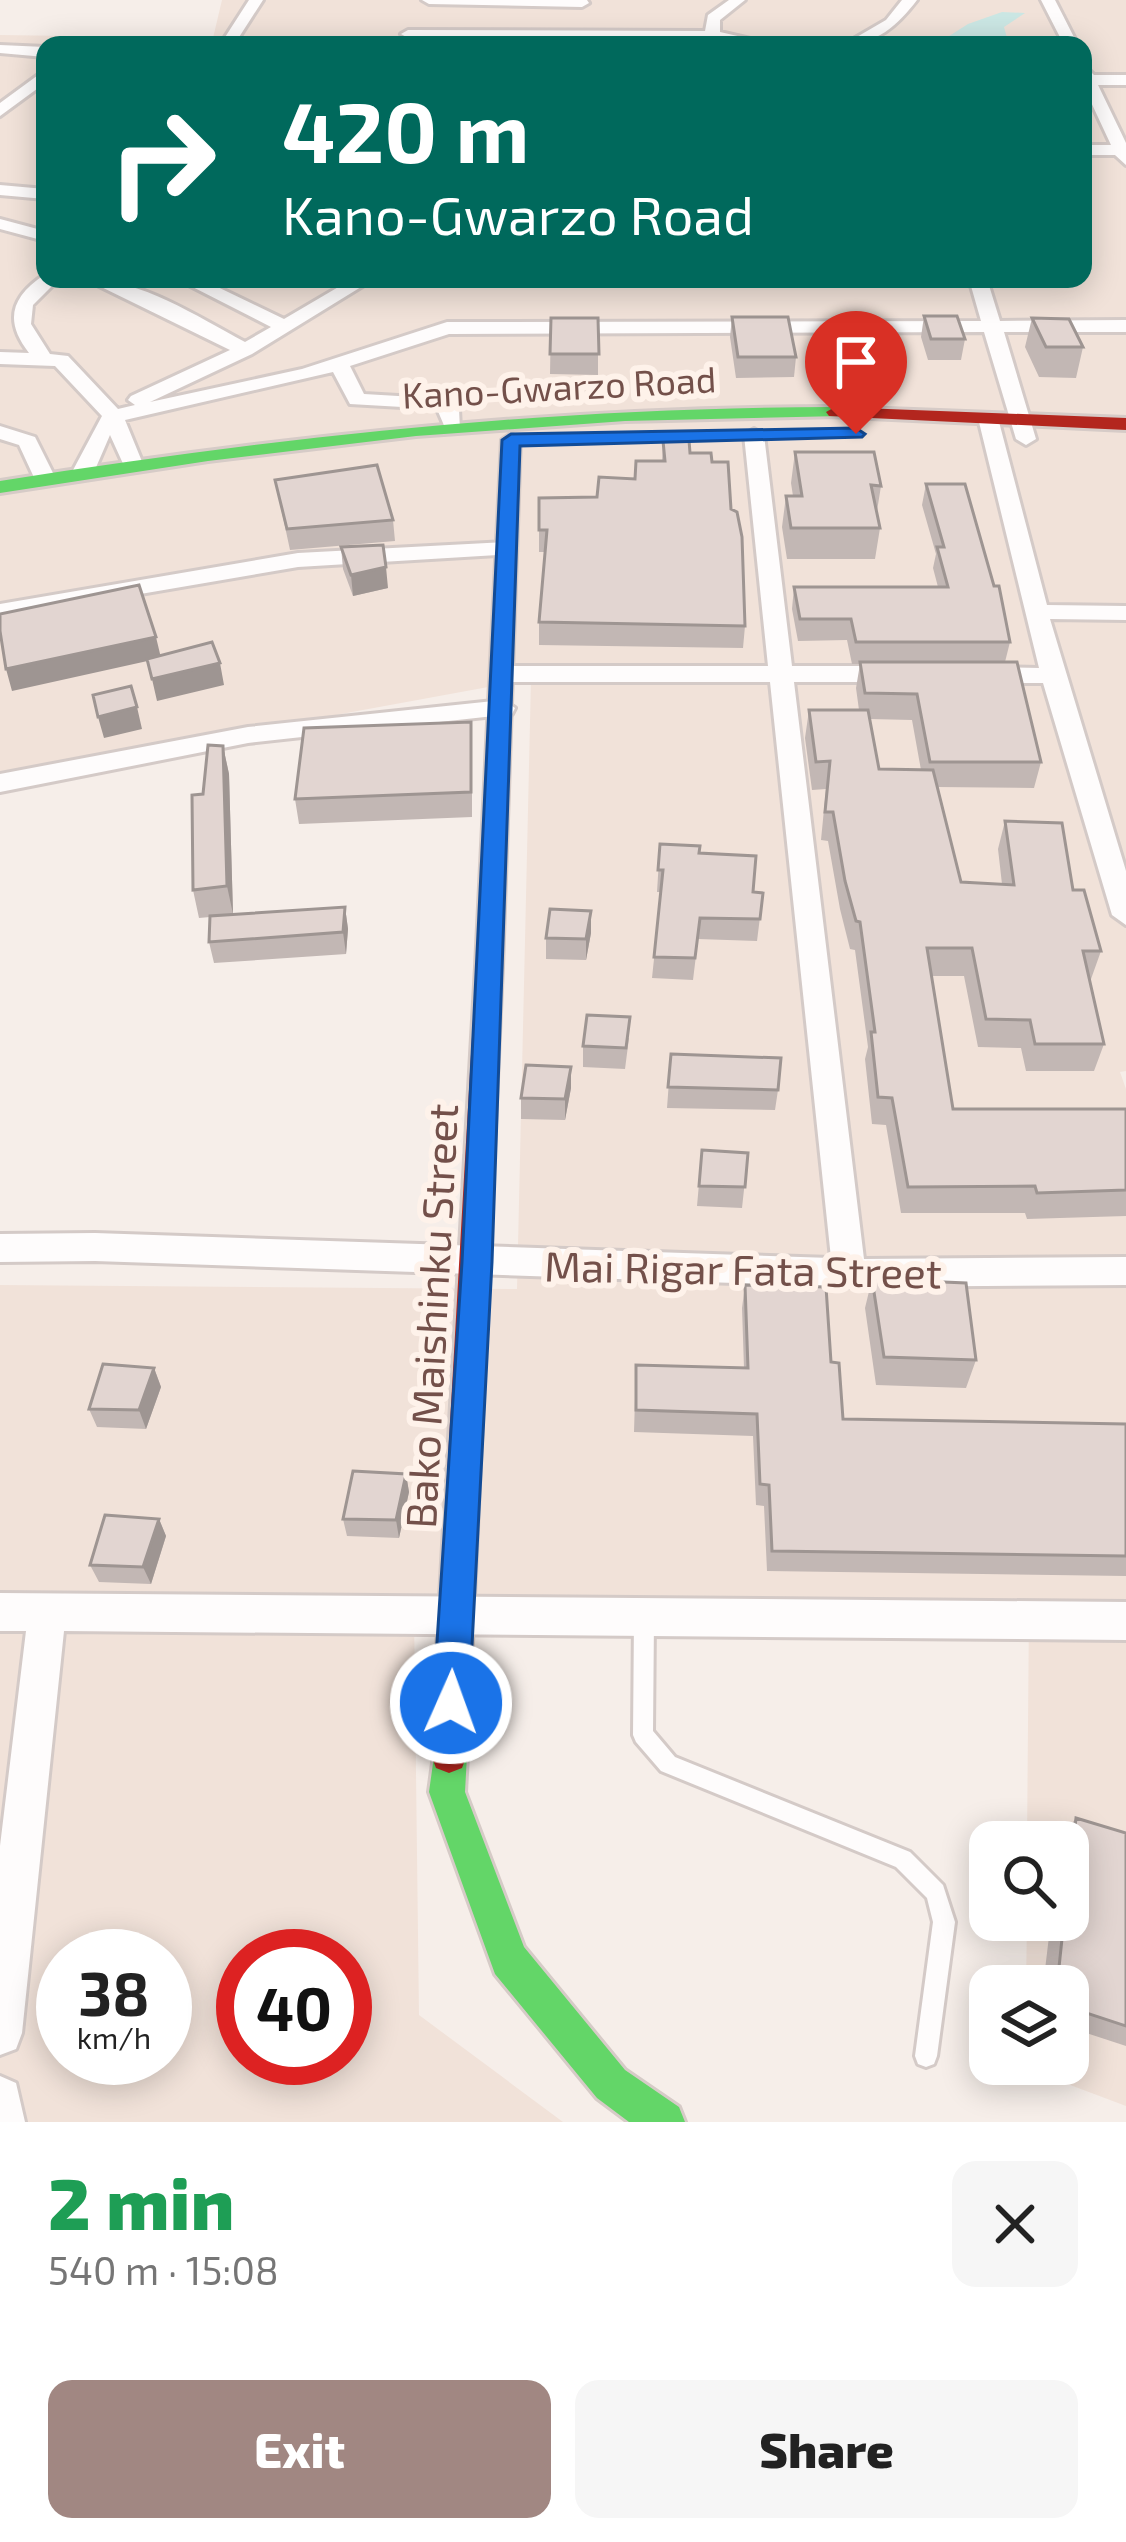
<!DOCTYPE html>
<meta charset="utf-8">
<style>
:root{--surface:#fff;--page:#f6f6f6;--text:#222;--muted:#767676;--accent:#a18782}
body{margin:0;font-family:"Exo 2",sans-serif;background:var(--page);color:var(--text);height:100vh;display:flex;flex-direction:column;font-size:45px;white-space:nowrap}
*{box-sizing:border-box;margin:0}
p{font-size:39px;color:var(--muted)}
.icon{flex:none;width:66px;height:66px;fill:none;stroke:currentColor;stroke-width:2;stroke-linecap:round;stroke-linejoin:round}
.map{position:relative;height:2122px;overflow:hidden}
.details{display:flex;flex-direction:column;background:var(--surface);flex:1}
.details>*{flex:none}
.top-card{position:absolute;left:36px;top:36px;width:1056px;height:252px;border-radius:24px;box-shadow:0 6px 30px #0003;background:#00695c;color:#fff;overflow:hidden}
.controls{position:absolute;left:969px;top:1821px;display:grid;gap:24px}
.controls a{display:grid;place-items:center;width:120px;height:120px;border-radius:24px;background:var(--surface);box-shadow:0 6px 30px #0003;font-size:60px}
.speed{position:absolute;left:36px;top:1929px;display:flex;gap:24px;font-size:60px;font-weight:700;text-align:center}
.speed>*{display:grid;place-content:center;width:156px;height:156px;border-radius:50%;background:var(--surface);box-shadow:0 6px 30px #0003;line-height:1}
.speed small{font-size:30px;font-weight:400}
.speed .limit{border:18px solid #d22;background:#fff;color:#111}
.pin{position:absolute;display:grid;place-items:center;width:102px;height:102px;color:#fff;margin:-123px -51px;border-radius:50% 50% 50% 0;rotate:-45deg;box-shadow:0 0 12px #0007}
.pin .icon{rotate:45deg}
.me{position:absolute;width:132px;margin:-66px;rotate:2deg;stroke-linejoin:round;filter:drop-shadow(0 0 9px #0008)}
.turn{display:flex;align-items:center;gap:42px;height:252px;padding:0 48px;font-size:54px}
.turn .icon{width:156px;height:156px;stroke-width:2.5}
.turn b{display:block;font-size:84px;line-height:102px}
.round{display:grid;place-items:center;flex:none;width:126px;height:126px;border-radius:24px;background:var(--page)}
.overview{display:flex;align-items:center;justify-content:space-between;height:204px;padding:0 48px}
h1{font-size:72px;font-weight:800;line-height:90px;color:#1e9e55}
.primary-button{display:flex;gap:24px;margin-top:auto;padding:24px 48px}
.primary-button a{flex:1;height:138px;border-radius:24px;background:var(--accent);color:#fff;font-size:48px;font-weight:800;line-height:138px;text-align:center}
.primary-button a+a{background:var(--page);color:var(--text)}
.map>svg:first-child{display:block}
</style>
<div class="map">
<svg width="1126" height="2122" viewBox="0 0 1126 2122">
<rect width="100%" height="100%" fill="#f6eee9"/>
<path fill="#f1e2d9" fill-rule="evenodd" d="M222,0H1126V1071L1120,1072L1126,1089V2106L1025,2068V2064H1068V1986H1026L1027,1920H1068V1842H1027L1029,1608L414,1611L419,2015L563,2122H0V1285L517,1289L531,679L0,777V35L213,38ZM45,45H1083V279H45ZM63,1956H165V2058H63ZM243,1956H345V2058H243Z"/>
<path fill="#cbe7e4" d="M1002,12L1025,13L1004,27L1009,45H935L968,24Z"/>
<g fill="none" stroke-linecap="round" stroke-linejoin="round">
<defs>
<path id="lane" d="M644,1610L651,1612L654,1619L653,1731L675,1757L910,1852L943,1885L955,1922L937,2056L934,2064L926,2067L918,2064L915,2056L933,1922L927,1898L896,1867L661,1771L636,1742L633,1735L634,1619L637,1612Z"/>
<path id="street" d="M249,0H263L234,45H220Z
M422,0H587L589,3L582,7L429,4Z
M729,0H745L720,20V32L777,45L712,39L408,38L401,34L408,30L705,31L708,15Z
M902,0H917C898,25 876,45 843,45L886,20Z
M1041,0H1055L1078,45H1064Z
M0,45L45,47V57L0,53Z
M1083,64L1094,75H1126V85H1098L1126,143V165L1115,155H1083V145H1111L1083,85Z
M45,70V83L0,116V103Z
M0,185L45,189V199L0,195Z
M0,219L45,231V241L0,229Z
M44,275L59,279L33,305L31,324L50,354L68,356L118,409L135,405L128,400L131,396L230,350L85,279C141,279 196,316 245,342L271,327L177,279H201L284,319L352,279H374L252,354L150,402L302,369L447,322L981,321L969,279H987L1000,321L1126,320V332H1004L1036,439L1026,445L1016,439L984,332L449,334L350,366L364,394L449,399L459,409L460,430H446L437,409L350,404L333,372L125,420L143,464L139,468H125L110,435L94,472L83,478L72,472L102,416L55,366L0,364V352L29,353C4,321 11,297 44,275Z
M981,414L998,418L1047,605L1126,606V620L1050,619L1126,871V925L1112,915L1043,683H981L969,675L981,667L1039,668L978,418Z
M0,426L35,437L56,479L53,484H37L19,445L0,439Z
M754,429L764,435L792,666H897L909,674L897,682H794L864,1259L1126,1257V1285L849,1287L95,1261L0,1262V1234L95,1233L831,1258L770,682H504L492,674L504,666H768L744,435Z
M506,542L514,544V554L298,567L0,618V604L298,553Z
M503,700L515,708L512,714L248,743L0,792V774L248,727Z
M0,1593L1126,1602V1640L64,1631L22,2033L16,2049L0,2055V1846L26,1631H0Z
M0,2076L16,2083L25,2122H0Z"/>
<path id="fast" d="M835,407L844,412L841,416L625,421L416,436L208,461L0,493V481C278,437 554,407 835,407Z
M511,434L520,440L502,967L489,976L476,967L502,440Z
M449,1737L462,1742L467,1755L465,1792L524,1947L625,2070L679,2107L685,2122H629L597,2098L495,1974L429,1792L436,1742Z"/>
<path id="jam" d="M835,407L1126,418V430L829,416L826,412Z
M489,958L502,967L467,1755L462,1768L449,1773L436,1768L431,1755L476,967Z"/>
</defs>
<use href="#lane" stroke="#d4cac7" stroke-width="6"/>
<use href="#street" stroke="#d4cac7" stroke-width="6"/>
<use href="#fast" stroke="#d6cbc7" stroke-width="6"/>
<use href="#jam" stroke="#d6cbc7" stroke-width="6"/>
<use href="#lane" fill="#fefcfc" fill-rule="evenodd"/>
<use href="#street" fill="#fefcfc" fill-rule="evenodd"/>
<use href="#fast" fill="#63d668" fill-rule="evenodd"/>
<use href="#jam" fill="#b3261e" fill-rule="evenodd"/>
</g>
<path fill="#c2b7b4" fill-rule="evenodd" d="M924,316L965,339L961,360H928L921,337Z
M732,317L796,357L794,377L736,378L730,337Z
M551,318H598V375L550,374Z
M1032,318L1083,347L1076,378L1039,377L1025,347Z
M663,441L712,462L731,509L745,626L743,648L539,645V622L545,552H539V498L597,497L635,479L662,461Z
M795,452L881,486L877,511L880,528L875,559H787L782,527L786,496H793L791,483Z
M275,480L393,520L395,541L290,550Z
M926,484L1010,642L1005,662L1041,762L1034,788L937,787L961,882L1002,884L998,849L1005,821L1073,890L1101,951L1091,979H1089L1104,1044L1094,1071H1026L1021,1048L978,1047L964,976H931L953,1109H1126V1216L1027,1219L1025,1213H901L886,1125L872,1124L865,1059L868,1047L855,950L850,949L840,909L828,841L821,840L826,789L812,790L805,738L809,710H859L856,688L860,664H852L847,640L798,641L792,609L794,587H938L933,568L936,554L922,505ZM870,719L912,720L921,770L879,769Z
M341,547L388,588L353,596L343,569Z
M223,746L229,774L233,914L345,907L348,929L346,954L214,963L209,942L210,917L199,918L193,890L203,794Z
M472,747V817L299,824L295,799Z
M660,844L699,853L753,892L763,893L757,941L698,939L693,980L652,978L661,892H657Z
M591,911V933L586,960L546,959V938Z
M629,1038L625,1069L583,1067V1046Z
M671,1054L778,1090L775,1110L667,1108Z
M571,1088L565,1120L521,1119V1098Z
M702,1150L748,1153L742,1208L697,1206Z
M872,1279L976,1360L966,1388L876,1385L865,1308Z
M745,1285L831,1362L843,1419L1126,1424V1576L767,1571L764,1506L756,1505L753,1436L634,1432L636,1365L744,1368L742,1308Z
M154,1368L161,1387L146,1429L97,1427L89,1409Z
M406,1474L409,1492L399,1538L347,1536L343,1519Z
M159,1519L166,1536L151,1584L99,1582L90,1565Z
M1076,1818L1126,1833V2046L1068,2027V1986H1043L1051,1920H1068V1842H1060L1061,1838Z"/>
<path fill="#9e9592" d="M386,567L388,588L353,596L351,575Z
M156,637L161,658L12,691L6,669Z
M220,663L224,685L157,701L152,679Z
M137,707L142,729L104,738L98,717Z
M223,746L229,774L233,914L227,886Z
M345,907L348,929L346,954L343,932Z
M591,911V933L586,960V939Z
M571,1067V1088L565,1120V1099Z
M154,1368L161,1387L146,1429L139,1410Z
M406,1474L409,1492L399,1538L396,1520Z
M159,1519L166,1536L151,1584L143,1567Z"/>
<path fill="#e2d5d1" stroke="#9e9592" stroke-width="3" d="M924,316H957L965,339H931Z
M732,317H788L796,357H738Z
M551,318H598L599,354H550Z
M1032,318L1069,319L1083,347H1046Z
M689,440L690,453H711L712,462H728L731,509L737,512L742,537L745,626L539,622L547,530H539V498L597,497L599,477L635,479L636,461H665L663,441Z
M795,452H874L881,486L871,485L880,528H791L786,496H802Z
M377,465L393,520L287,529L275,480Z
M926,484H965L994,586H999L1010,642H856L851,619H800L794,587H948L937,547H944Z
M383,545L386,567L351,575L341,547Z
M139,585L156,637L6,669L0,631V614Z
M212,642L220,663L152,679L147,659Z
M860,662H1017L1041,762H930L917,694L865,693Z
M131,686L137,707L98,717L93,695Z
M809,710H868L879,769L933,770L961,882L1014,885L1005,821L1062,823L1073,890H1084L1101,951H1083L1104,1044H1035L1030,1020L986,1019L972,948H927L953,1109H1126V1190L1037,1193L1035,1186L908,1187L892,1098L878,1097L871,1032H875L860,922L856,921L845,881L833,812H825L830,761L816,762Z
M471,722V792L295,799L304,728Z
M208,745L223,746L227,886L193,890L192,795L203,794Z
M660,844L700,846L699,853L756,856L753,892L763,893L760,919L700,918L695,958L654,957L663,870H658Z
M345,907L343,932L209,942L210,916Z
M550,909L591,911L586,939L546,938Z
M587,1015L630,1017L626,1048L583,1046Z
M671,1054L781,1058L778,1090L668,1087Z
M526,1065L571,1067L565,1099L521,1098Z
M702,1150L748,1153L745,1187L699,1186Z
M872,1279L966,1283L976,1360L884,1357Z
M745,1285L826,1287L831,1362L839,1363L843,1419L1126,1424V1556L772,1551L769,1485L760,1484L757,1414L636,1410V1365L748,1368Z
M103,1364L154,1368L139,1410L89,1409Z
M353,1471L406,1474L396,1520L343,1519Z
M105,1515L159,1519L143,1567L90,1565Z
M1076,1818L1126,1833V2026L1068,2007V1986H1057L1064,1920H1068V1888Z"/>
<path fill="#1a73e8" stroke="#114b97" stroke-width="3" d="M856,428L865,434L862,437L520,446L492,1262L469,1703L464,1716L451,1721L438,1716L433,1703L462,1262L502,440L511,434Z"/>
<g text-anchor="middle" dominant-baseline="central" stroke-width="12" stroke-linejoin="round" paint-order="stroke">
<g font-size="36" fill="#73504a" stroke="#fef2ea">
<text transform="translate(559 386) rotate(-3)">Kano-Gwarzo Road</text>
</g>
<g font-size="42" fill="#73504a" stroke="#fef2ea">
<text transform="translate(743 1268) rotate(1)">Mai Rigar Fata Street</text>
<text transform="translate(430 1316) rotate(-87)">Bako Maishinku Street</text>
</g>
</g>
</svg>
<div class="controls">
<a><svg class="icon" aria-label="search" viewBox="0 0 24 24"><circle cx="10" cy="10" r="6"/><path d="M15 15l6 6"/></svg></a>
<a><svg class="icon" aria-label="layers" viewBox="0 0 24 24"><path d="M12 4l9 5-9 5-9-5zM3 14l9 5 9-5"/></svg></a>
</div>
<div class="speed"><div>38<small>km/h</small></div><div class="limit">40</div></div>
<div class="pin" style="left:856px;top:434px;background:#d93025"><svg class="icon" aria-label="arrive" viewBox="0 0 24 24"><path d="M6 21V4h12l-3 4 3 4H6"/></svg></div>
<svg class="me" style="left:451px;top:1703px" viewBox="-20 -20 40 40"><circle r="17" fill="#1a73e8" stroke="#fff" stroke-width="3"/><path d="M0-11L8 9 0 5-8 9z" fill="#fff"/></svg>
<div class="top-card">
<div class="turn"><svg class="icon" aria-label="right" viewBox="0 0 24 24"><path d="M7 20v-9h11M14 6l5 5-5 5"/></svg><div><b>420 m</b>Kano-Gwarzo Road</div></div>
</div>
</div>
<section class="details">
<div class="overview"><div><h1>2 min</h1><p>540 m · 15:08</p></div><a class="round"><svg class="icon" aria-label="close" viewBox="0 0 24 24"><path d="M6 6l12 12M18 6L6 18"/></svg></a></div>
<div class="primary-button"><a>Exit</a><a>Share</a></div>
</section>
